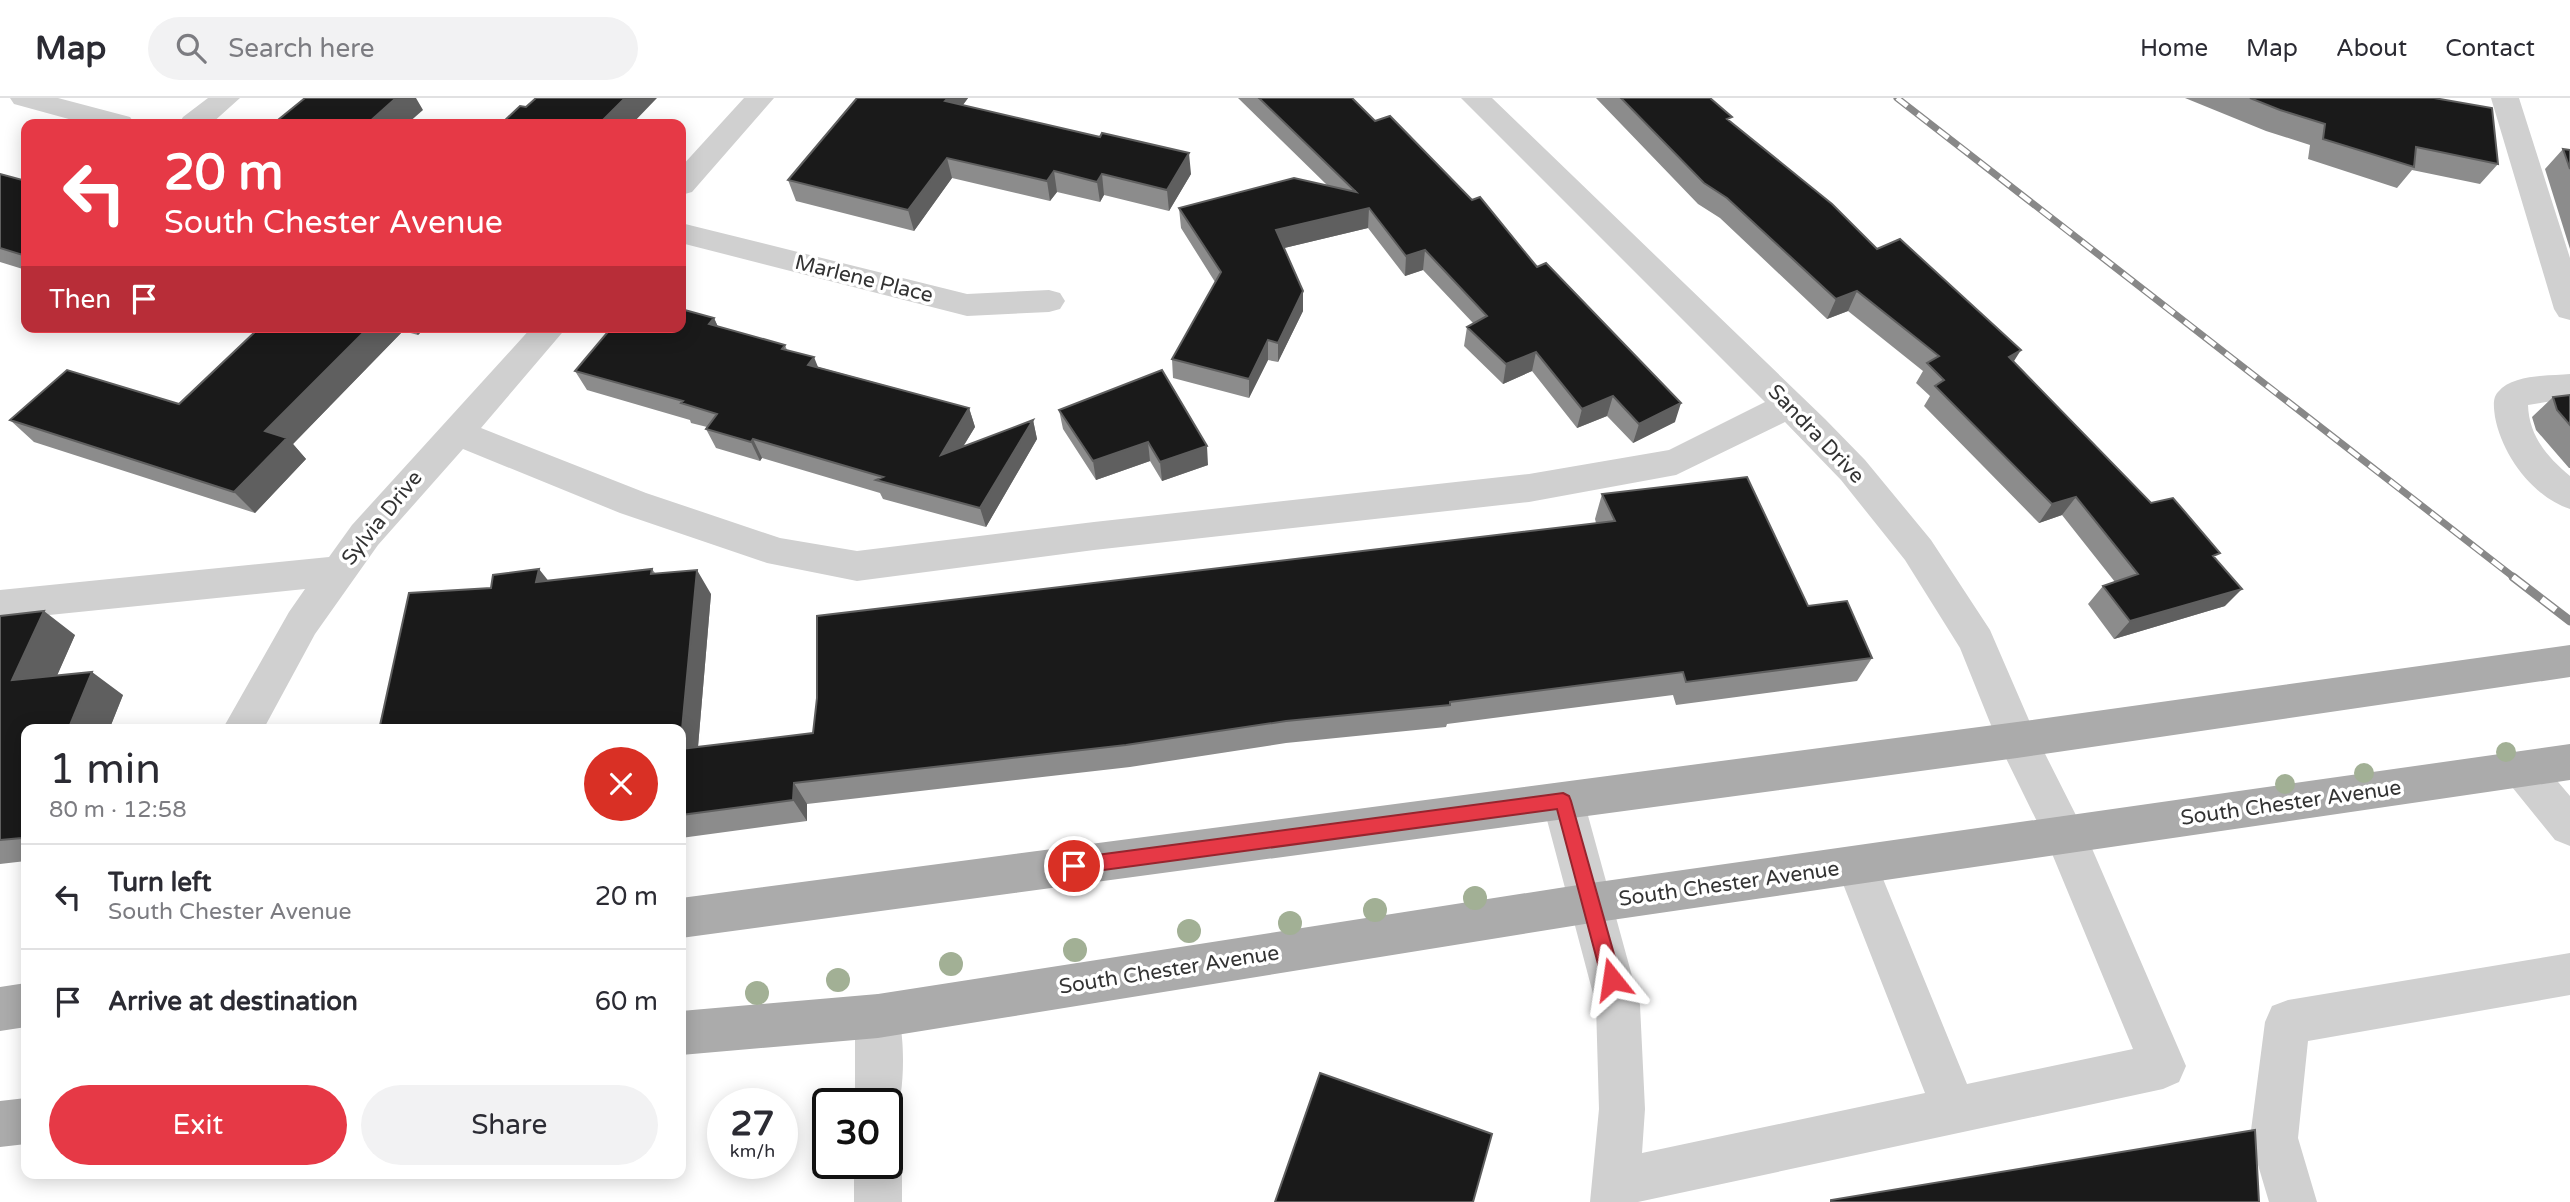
<!DOCTYPE html>
<meta charset="utf-8">
<style>
:root{--surface:#fff;--page:#f2f2f3;--text:#2b2b33;--muted:#7c7c81;--line:#e1e1e2;--accent:#e63946}
body{margin:0;font-family:"Varela Round",sans-serif;background:var(--page);color:var(--text);height:100vh;display:flex;flex-direction:column;font-size:26px;white-space:nowrap}
*{box-sizing:border-box;margin:0}
p{font-size:23px;color:var(--muted)}
.icon{flex:none;width:38px;height:38px;fill:none;stroke:currentColor;stroke-width:2;stroke-linecap:round;stroke-linejoin:round}
.map{position:relative;flex:1;overflow:hidden}
.details{position:absolute;left:21px;top:626px;width:665px;height:455px;display:flex;flex-direction:column;background:var(--surface);border-radius:14px;box-shadow:0 4px 18px #0003}
.details>*{flex:none}
.hud{position:absolute;left:21px;top:21px;width:665px;height:214px;border-radius:14px;box-shadow:0 4px 18px #0003;background:#e63946;color:#fff;overflow:hidden}
.speed{position:absolute;left:707px;top:990px;display:flex;gap:14px;font-size:35px;font-weight:700;text-align:center}
.speed>*{display:grid;place-content:center;width:91px;height:91px;border-radius:50%;background:var(--surface);box-shadow:0 4px 18px #0003;line-height:1}
.speed small{font-size:18px;font-weight:400}
.speed .limit{border:4px solid #111;border-radius:10px;background:#fff;color:#111}
.pin{position:absolute;display:grid;place-items:center;width:60px;height:60px;color:#fff;margin:-30px;border:4px solid #fff;border-radius:50%;box-shadow:0 2px 7px #0007}
.me{position:absolute;width:77px;margin:-38px;rotate:345deg;stroke-linejoin:round;filter:drop-shadow(0 0 5px #0008)}
.turn{display:flex;align-items:center;gap:24px;height:147px;padding:0 28px;font-size:32px}
.turn .icon{width:91px;height:91px;stroke-width:2.5}
.turn b{display:block;font-size:49px;line-height:60px}
.then{display:flex;align-items:center;height:66px;padding:0 28px;background:#0003;gap:14px;font-size:26px}
.round{display:grid;place-items:center;flex:none;width:74px;height:74px;border-radius:37px;background:var(--page)}
.overview{display:flex;align-items:center;justify-content:space-between;height:119px;padding:0 28px}
h1{font-size:42px;font-weight:600;line-height:52px}
.button{display:flex;gap:14px;margin-top:auto;padding:14px 28px}
.button a{flex:1;height:80px;border-radius:42px;background:var(--accent);color:#fff;font-size:28px;font-weight:600;line-height:80px;text-align:center}
.button a+a{background:var(--page);color:var(--text)}
ul{padding:0;list-style:none}
li{display:flex;align-items:center;gap:21px;height:105px;padding:0 28px;border-top:2px solid var(--line)}
li div{flex:1}
li b{display:block;font-size:26px}
li em{font-style:normal}
header{display:flex;align-items:center;gap:42px;box-sizing:border-box;height:98px;padding:0 35px;background:var(--surface);border-bottom:2px solid var(--line)}
header strong{font-size:33px}
nav{display:flex;gap:38px;margin-inline-start:auto;font-size:24px}
.search{width:490px;height:63px;background:var(--page);display:flex;align-items:center;gap:18px;box-sizing:border-box;padding:0 24px;border-radius:38px;color:var(--muted);font-size:26px}
.map>svg:first-child{display:block}
</style>
<header>
<strong>Map</strong>
<div class="search"><svg class="icon" aria-label="search" viewBox="0 0 24 24"><circle cx="10" cy="10" r="6"/><path d="M15 15l6 6"/></svg>Search here</div>
<nav><a>Home</a><a>Map</a><a>About</a><a>Contact</a></nav>
</header>
<div class="map">
<svg width="2570" height="1104" viewBox="0 0 2570 1104">
<rect width="100%" height="100%" fill="#fff"/>
<g fill="none" stroke-linecap="round" stroke-linejoin="round">
<path fill="#d0d0d0" fill-rule="evenodd" d="M10,0H58L130,19L135,26H87L14,6Z
M208,0H240L211,26H179L183,19Z
M744,0H774L692,94L681,97V69Z
M1461,0H1492L1825,321L1865,362L1931,442L1990,532L2035,636L2087,739L2186,968L2179,984L2163,991L1638,1104H1590L1599,1011L1596,907L1542,703L1548,690L1563,685L1578,690L1584,703L1640,907L1645,1011L1642,1055L1925,995L1836,768L1842,754L1857,748L1872,754L1967,986L2133,951L2048,746L1997,642L1960,550L1905,462L1841,382L1785,324L1676,377L1529,404L1094,452L857,483L767,465L620,415L463,351L378,447L315,536L263,632H222L289,514L305,491L0,522V492L329,459L352,427L532,229H567L481,330L646,395L780,440L857,453L1094,424L1529,376L1669,352L1765,304Z
M2491,0H2519L2570,160V222L2559,219L2554,211Z
M681,125L967,196L1049,192L1060,195L1065,203L1060,211L1049,214L967,218L681,145Z
M2570,276V300L2528,307C2529,338 2547,359 2570,378V411C2533,399 2502,357 2495,319C2494,311 2492,300 2498,294C2513,276 2549,278 2570,276Z
M2522,653L2536,658L2570,698V748L2555,742L2508,684L2502,671L2508,658Z
M2570,855V897L2308,943L2298,1040L2317,1104H2269L2250,1040L2265,924L2272,908L2288,902Z
M878,896L894,902C906,930 906,995 894,1022L887,1025V1006H855V918L862,902Z
M887,1046L895,1049L902,1066V1104H854V1066H887Z"/>
<path fill="#ababab" fill-rule="evenodd" d="M2570,547V579L2017,660L681,840V800L2017,624Z
M2570,646V682L1591,825L878,940L681,957V913L878,896L1591,785Z
M26,885V929L0,933V889Z
M26,1000V1046L0,1049V1003Z"/>
<defs>
<path id="rail-far1" d="M1897,0L2516,481"/>
<path id="rail" d="M2513,479L2570,523"/>
</defs>
<use href="#rail-far1" stroke="#888" stroke-width="7"/>
<use href="#rail" stroke="#888" stroke-width="9"/>
<use href="#rail-far1" stroke="#fff" stroke-width="4.5" stroke-dasharray="13" stroke-linecap="butt"/>
<use href="#rail" stroke="#fff" stroke-width="6" stroke-dasharray="18" stroke-linecap="butt"/>
</g>
<g fill="#a2b095">
<circle cx="2506" cy="654" r="10"/>
<circle cx="2364" cy="675" r="10"/>
<circle cx="2285" cy="686" r="10"/>
<circle cx="1475" cy="800" r="12"/>
<circle cx="1375" cy="812" r="12"/>
<circle cx="1290" cy="825" r="12"/>
<circle cx="1189" cy="833" r="12"/>
<circle cx="1075" cy="852" r="12"/>
<circle cx="951" cy="866" r="12"/>
<circle cx="838" cy="882" r="12"/>
<circle cx="757" cy="895" r="12"/>
</g>
<path fill="#8c8c8c" d="M857,0H968L963,7L1191,76L1169,113L1104,97L1100,104L1057,94L1050,103L952,80L914,133L796,103L788,82Z
M1238,0H1352L1375,23L1537,169L1675,324L1633,345L1607,318L1577,330L1532,273L1503,286L1464,248L1467,229L1473,225L1423,172L1405,178L1368,130L1284,150L1303,213L1278,264L1268,262L1249,300L1173,280L1172,261L1215,184L1181,130L1179,110L1327,87Z
M1596,0H1710L1730,24L1877,151L2014,264L2151,405L2215,460L2225,508L2114,541L2088,506L2103,488L2115,484L2062,417L2039,425L1924,308L1930,298L1916,285L1923,273L1848,213L1827,221L1720,120L1698,106Z
M2185,0H2434L2498,66L2480,86L2412,72L2397,90L2308,61L2310,47L2266,33Z
M2563,51L2570,52V151L2545,71Z
M0,76L26,83V172L0,164Z
M714,220L718,229L785,247L787,252L818,269L969,310L975,329L963,349L1033,322L1037,341L986,429L883,401L880,395L762,360L760,363L716,350L706,331L707,329L691,325L690,322L587,292L575,273Z
M260,229H426L418,237L403,233L293,346L306,361L255,415L34,344L10,322L179,306Z
M2570,297V370H2569L2536,332L2532,319L2553,299Z
M1059,312L1208,367L1162,383L1150,363L1096,382L1063,331Z
M1602,396L1808,508L1872,560L1857,583L1676,607L1673,597L1447,626L1446,629L1286,645L1130,669L807,706V723L681,740V632L491,490L652,471L655,475L711,496L698,649L813,635L1596,425L1595,421Z
M0,518L75,537L57,577L123,597L109,632H26V763L0,766Z"/>
<path fill="#5f5f5f" d="M396,0H416L423,12L407,26H367Z
M625,0H657L632,26H599Z
M948,0H968L950,24L945,3Z
M1189,55L1191,76L1169,113L1167,92Z
M947,60L952,80L914,133L908,112Z
M1054,73L1057,94L1050,103L1047,83Z
M1102,76L1104,97L1100,104L1097,84Z
M1369,110L1368,130L1276,152V132Z
M1425,152L1423,172L1405,178L1406,158Z
M1303,193V213L1278,264V245Z
M1857,193L1848,213L1827,221L1836,201Z
M714,220L723,240L709,226Z
M369,229H400L403,233L293,346L306,361L255,415L234,394L265,333Z
M412,229H426L418,237Z
M1268,242V262L1249,300V281Z
M2021,252L2009,271V259Z
M1536,254L1532,273L1503,286L1506,266Z
M814,259L822,279L808,267Z
M1613,298L1607,318L1577,330L1582,311Z
M1681,305L1675,324L1633,345L1639,326Z
M969,310L975,329L946,376L941,357Z
M1033,322L1037,341L986,429L980,410Z
M753,341L762,360L760,363L751,344Z
M1148,344L1150,363L1096,382L1093,363Z
M1207,348L1208,367L1162,383L1160,364Z
M2076,399L2062,417L2039,425L2052,406Z
M539,471L558,495L536,484Z
M697,472L711,496L696,672L681,652V642Z
M2242,491L2225,508L2114,541L2130,523Z
M44,513L75,537L45,605L12,582Z
M92,574L123,597L109,632H68Z
M794,685L807,706V723L793,702Z
M26,729V742L22,740Z"/>
<path fill="#1a1a1a" stroke="#5f5f5f" stroke-width="2" d="M305,0H396L367,26H273Z
M536,0H625L599,26H501L520,8L526,9Z
M857,0H948L945,3L1100,39L1102,35L1189,55L1167,92L1102,76L1097,84L1054,73L1047,83L947,60L908,112L788,82Z
M1259,0H1352L1375,23L1390,18L1472,102L1480,99L1537,169L1546,165L1681,305L1639,326L1613,298L1582,311L1536,254L1506,266L1467,229L1487,218L1425,152L1406,158L1369,110L1276,132L1303,193L1278,245L1268,242L1249,281L1172,261L1221,174L1179,110L1294,80L1356,94Z
M1621,0H1710L1732,19L1727,21L1832,106L1877,151L1900,141L2021,252L2009,259L2151,405L2173,400L2220,455L2213,458L2242,491L2130,523L2103,488L2138,476L2076,399L2052,406L1935,288L1944,282L1927,265L1939,258L1857,193L1836,201L1727,100L1704,85Z
M2250,0H2434L2492,10L2498,66L2416,49L2414,69L2323,41L2325,26L2280,12Z
M2563,51L2570,52V71Z
M0,76L26,83V158L0,150Z
M681,211L714,220L709,226L785,247L782,251L814,259L808,267L969,310L941,357L1033,322L980,410L876,382L883,379L753,341L751,344L706,331L717,316L681,305L683,303L575,273L612,229H681Z
M260,229H369L265,333L287,340L234,394L10,322L67,272L179,306Z
M1162,272L1207,348L1160,364L1148,344L1093,363L1059,312Z
M2570,297V327L2557,312L2553,299Z
M1747,379L1808,508L1847,503L1872,560L1686,584L1683,574L1450,604V607L1286,623L1126,647L794,685L793,702L681,717V651L813,635L817,600V518L1615,423L1602,396Z
M539,471L536,484L652,471L651,476L697,472L681,642V632H379L409,495L491,490L493,477Z
M44,513L12,582L92,574L68,632H26V729L22,740L0,742V518Z
M1320,975L1492,1036L1473,1104H1275Z
M2255,1032L2259,1104H1831V1102Z"/>
<path fill="#e63946" stroke="#96252e" stroke-width="2" d="M1563,695L1569,698L1571,703L1621,881L1618,888L1612,890L1605,888L1602,881L1557,711L1074,776L1068,774L1065,768L1068,762L1074,760Z"/>
<g text-anchor="middle" dominant-baseline="central" stroke-width="7" stroke-linejoin="round" paint-order="stroke">
<g font-size="21" fill="#333" stroke="#fff">
<text transform="translate(864 181) rotate(14)">Marlene Place</text>
<text transform="translate(1816 336) rotate(46)">Sandra Drive</text>
<text transform="translate(382 420) rotate(-51)">Sylvia Drive</text>
<text transform="translate(2291 705) rotate(-8)">South Chester Avenue</text>
<text transform="translate(1729 786) rotate(-8)">South Chester Avenue</text>
<text transform="translate(1169 872) rotate(-9)">South Chester Avenue</text>
</g>
</g>
</svg>
<div class="speed"><div>27<small>km/h</small></div><div class="limit">30</div></div>
<div class="pin" style="left:1074px;top:768px;background:#d93025"><svg class="icon" aria-label="arrive" viewBox="0 0 24 24"><path d="M6 21V4h12l-3 4 3 4H6"/></svg></div>
<svg class="me" style="left:1612px;top:881px" viewBox="-20 -20 40 40"><path d="M0-17L14 15 0 8-14 15z" fill="#e63946" stroke="#fff" stroke-width="4"/></svg>
<div class="hud">
<div class="turn"><svg class="icon" aria-label="left" viewBox="0 0 24 24"><path d="M17 20v-9H6M10 6l-5 5 5 5"/></svg><div><b>20 m</b>South Chester Avenue</div></div>
<div class="then">Then<svg class="icon" aria-label="arrive" viewBox="0 0 24 24"><path d="M6 21V4h12l-3 4 3 4H6"/></svg></div>
</div>
<section class="details">
<div class="overview"><div><h1>1 min</h1><p>80 m · 12:58</p></div><a class="round" style="background:#d93025;color:#fff"><svg class="icon" aria-label="close" viewBox="0 0 24 24"><path d="M6 6l12 12M18 6L6 18"/></svg></a></div>
<ul>
<li><svg class="icon" aria-label="left" viewBox="0 0 24 24"><path d="M17 20v-9H6M10 6l-5 5 5 5"/></svg><div><b>Turn left</b><p>South Chester Avenue</p></div><em>20 m</em></li>
<li><svg class="icon" aria-label="arrive" viewBox="0 0 24 24"><path d="M6 21V4h12l-3 4 3 4H6"/></svg><div><b>Arrive at destination</b></div><em>60 m</em></li>
</ul>
<div class="button"><a>Exit</a><a>Share</a></div>
</section>
</div>
